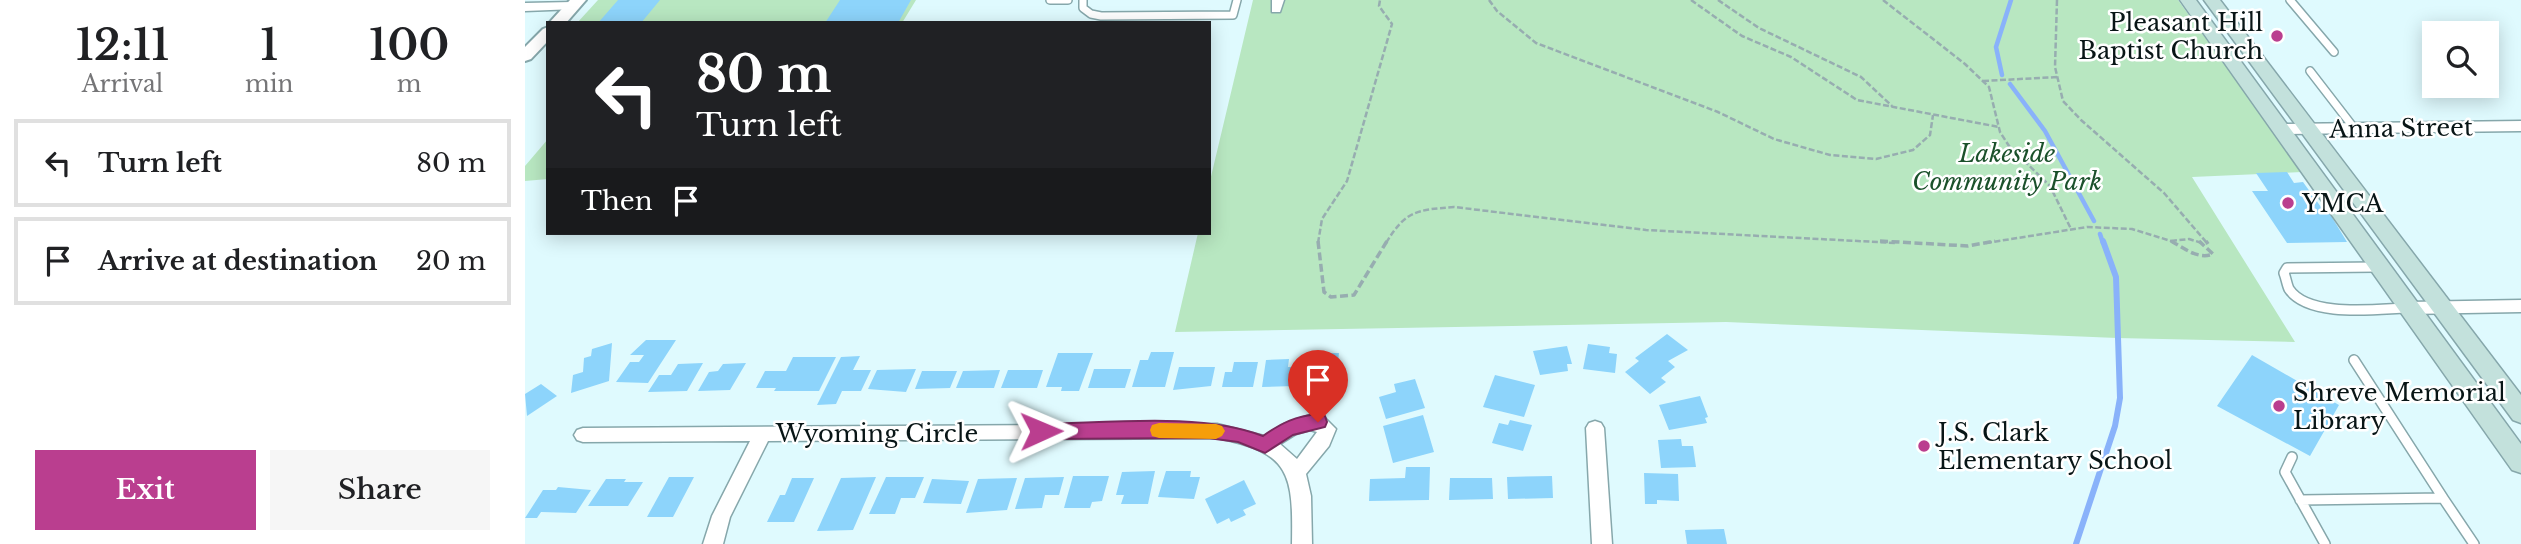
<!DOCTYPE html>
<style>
:root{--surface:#fff;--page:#f6f6f6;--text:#202124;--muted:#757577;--line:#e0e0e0;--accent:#ba3e8f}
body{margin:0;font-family:"Libre Baskerville",serif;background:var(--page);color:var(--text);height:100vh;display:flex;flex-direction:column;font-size:26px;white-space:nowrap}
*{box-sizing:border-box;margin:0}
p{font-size:23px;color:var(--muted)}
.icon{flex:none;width:38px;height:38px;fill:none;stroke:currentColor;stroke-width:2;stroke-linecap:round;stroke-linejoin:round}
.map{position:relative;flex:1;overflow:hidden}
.sheet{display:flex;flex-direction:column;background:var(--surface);width:525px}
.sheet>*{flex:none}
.guide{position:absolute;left:21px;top:21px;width:665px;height:214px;border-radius:0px;box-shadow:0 4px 18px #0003;background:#202124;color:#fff;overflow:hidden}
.controls{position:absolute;left:1897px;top:21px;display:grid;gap:14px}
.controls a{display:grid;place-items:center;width:77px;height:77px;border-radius:0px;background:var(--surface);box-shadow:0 4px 18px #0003;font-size:35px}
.pin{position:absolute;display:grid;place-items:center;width:60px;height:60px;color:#fff;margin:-72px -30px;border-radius:50% 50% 50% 0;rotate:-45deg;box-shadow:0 0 7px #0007}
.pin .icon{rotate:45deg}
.me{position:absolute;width:77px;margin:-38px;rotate:89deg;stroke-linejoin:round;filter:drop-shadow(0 0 5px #0008)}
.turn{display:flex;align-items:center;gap:24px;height:147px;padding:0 35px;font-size:32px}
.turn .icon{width:91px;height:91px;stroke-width:2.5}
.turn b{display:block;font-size:49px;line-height:60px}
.then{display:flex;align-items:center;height:66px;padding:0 35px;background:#0003;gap:14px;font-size:26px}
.eta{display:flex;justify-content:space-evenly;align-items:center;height:119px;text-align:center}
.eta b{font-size:42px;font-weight:600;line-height:49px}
.primary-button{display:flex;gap:14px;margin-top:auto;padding:14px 35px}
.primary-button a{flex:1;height:80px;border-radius:0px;background:var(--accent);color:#fff;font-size:28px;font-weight:600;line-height:80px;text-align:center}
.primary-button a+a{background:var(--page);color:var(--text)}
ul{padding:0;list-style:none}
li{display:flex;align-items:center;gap:21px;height:88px;margin:0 14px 10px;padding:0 21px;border:4px solid var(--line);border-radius:0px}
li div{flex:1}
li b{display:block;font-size:26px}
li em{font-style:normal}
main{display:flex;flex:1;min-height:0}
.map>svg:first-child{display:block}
</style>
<main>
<section class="sheet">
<div class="eta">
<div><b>12:11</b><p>Arrival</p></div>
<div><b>1</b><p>min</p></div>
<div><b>100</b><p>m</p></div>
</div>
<ul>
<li><svg class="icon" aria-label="left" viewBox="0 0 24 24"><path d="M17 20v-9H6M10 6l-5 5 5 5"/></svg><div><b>Turn left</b></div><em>80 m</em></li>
<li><svg class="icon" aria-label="arrive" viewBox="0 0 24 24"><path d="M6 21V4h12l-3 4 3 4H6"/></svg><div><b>Arrive at destination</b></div><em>20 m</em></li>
</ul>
<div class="primary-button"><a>Exit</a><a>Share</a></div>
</section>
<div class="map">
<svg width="1996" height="544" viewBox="0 0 1996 544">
<rect width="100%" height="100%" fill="#dffafe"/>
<path fill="#b8e7c1" d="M73,0H391L377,23H52Z
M728,0H1653L1777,172L1667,177L1770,342L1592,338L1201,322L650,332L673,233H684V185Z
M23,139V179L0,181V166Z"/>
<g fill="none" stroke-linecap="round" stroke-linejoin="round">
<path stroke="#89b2fa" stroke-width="4.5" d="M1477,75L1471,47L1486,0
M1485,84L1520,131L1569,221
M1575,234L1578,243"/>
<path stroke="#89b2fa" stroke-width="6" d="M1551,544L1590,426L1595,398L1591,277L1578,241"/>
</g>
<path fill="#8dd4fb" d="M93,0H135L116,23H73Z
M315,0H386L373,23H300Z
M1762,172L1769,183L1778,182L1801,214H1805L1822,242L1762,243L1727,191H1743L1731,173Z
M1142,334L1163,350L1143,361L1150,367L1136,378L1141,382L1125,394L1100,372L1114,361L1110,358Z
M121,340H151L123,383L91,382L105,362H114L119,355H105Z
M87,343L84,381L46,393L48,375L58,372L59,358L66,356L67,349Z
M1063,344L1085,347L1084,353L1092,354L1090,373L1058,369Z
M1042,346L1047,364H1042L1043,371L1015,375L1008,351Z
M626,352H649L640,387H607L615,360H623Z
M533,353H568L554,391H536L537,387H521Z
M783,353H814L811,380L785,381L786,373H781Z
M1727,355L1814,405L1785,456L1692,406Z
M335,356L328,370H346L336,391H317L311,404L292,405L316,357Z
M268,357H311L294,391H249L251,388H231L240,371H261Z
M764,359L763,367H772L769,386L737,387L741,360Z
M709,362H733L728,387H697L700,372H707Z
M178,363L162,391L123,392L134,375H146L153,364Z
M221,363L205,390L173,391L184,372L193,371L198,364Z
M654,367H690L686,386L648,390Z
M391,369L381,392L343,389L352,370Z
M569,369H606L600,388H563Z
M475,370L469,388H431L438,371Z
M483,370H518L512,388H476Z
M397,371H432L425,388L390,389Z
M970,375L1010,385L999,417L958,407Z
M890,379L900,408L861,419L854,397L871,392L869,384Z
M16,384L32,396L2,416L0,394Z
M1175,396L1183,417L1180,418L1182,423L1144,430L1134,405Z
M898,415L909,452L868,463L858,426Z
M985,420L1007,425L998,451L967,443L974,423L983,425Z
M1156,439L1157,446H1168L1171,467L1136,468L1133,440Z
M881,467H905L904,500L844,501L845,479L880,478Z
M630,471L623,504H596L599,495H591L597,472Z
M641,471H666L665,477H675L669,499L633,497Z
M1119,473L1153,474L1154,501L1132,500V504H1120Z
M548,476H584L577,501L567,502L565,508H539Z
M1027,476L1028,498L983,499L982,477Z
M144,477H169L148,517H122Z
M351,477L328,530L292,531L316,478Z
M361,477H399L390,498H376L370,514H344Z
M539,477L534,495H520L517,508L490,509L500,478Z
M267,478H289L269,522H242L255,495H260Z
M492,478L482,510L441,513L453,479Z
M925,478H967L968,499L924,500Z
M81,479H101L99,482H118L103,506H63Z
M407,479L444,481L436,504L398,503Z
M719,480L731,504L718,510L721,515L706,522L704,518L692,524L680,499Z
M33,487L66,490L51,513L16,512L12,518H0L18,490H31Z
M1199,529L1202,544H1162L1160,530Z"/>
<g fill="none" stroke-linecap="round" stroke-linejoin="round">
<defs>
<path id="service-far1" d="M525,0H543
M558,0V8L566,14L576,16L708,15L712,0
M1765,0L1809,52
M1785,71L1829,128"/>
<path id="service" d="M1851,267L1762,268L1759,273C1761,278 1762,285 1764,289C1783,318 1851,309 1881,308
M1767,457L1760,472L1800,544
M1918,498L1949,544
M1775,500L1918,498L1829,360"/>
<path id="minor" d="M747,0H759L755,12H747Z
M47,2L51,3V9L0,11V3Z
M1996,121V131L1755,134L1748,129L1755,124Z
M1996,300V312L1884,314L1878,312L1876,308L1878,304L1884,302Z
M785,415L799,417L811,429L804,446L781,474L786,496L787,544H767C768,476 767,452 692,438L243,441L205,517L198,544H178L187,516L225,441L58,442L52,440L49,435L52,430L58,428L692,424L739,436L759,424ZM785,430L792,432L772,459L755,444L771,434Z
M1070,421L1076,423L1079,428L1087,544H1067L1061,428L1064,423Z"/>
<path id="tertiary" d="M45,0H61L41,23H24Z
M23,27V41L6,59L0,61V47L18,29Z"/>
<path id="secondary" d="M1655,0H1671L1996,444V473L1987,470Z
M1679,0H1695L1996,395V423L1988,420Z"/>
</defs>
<use href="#service-far1" stroke="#86a7ab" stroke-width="10"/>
<use href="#service" stroke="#86a7ab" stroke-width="12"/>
<use href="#minor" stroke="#86a7ab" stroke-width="3"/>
<use href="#tertiary" stroke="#86a7ab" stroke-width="4"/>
<use href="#secondary" stroke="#86a7ab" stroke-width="3"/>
<path stroke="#97adb0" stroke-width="2.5" stroke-dasharray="6 2.5" stroke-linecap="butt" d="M964,0L972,11L1011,43L1193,112L1249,139L1305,155L1351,159L1388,150L1405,135L1408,115
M1166,0L1217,36L1266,57L1332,100L1474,127
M1193,0L1234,28L1336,77L1367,106
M1358,0L1440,64L1464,87L1475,132L1484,146L1525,186L1546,229
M1532,0L1530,67L1538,101L1556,120L1639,193L1682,243
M1458,81L1533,77
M1646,241L1649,243
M1646,241L1664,239L1677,243
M793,243L797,219L822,181L867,24L854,6L855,0
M861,243C881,210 892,210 929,207L1121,230L1371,243
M1461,243L1562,227L1607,229L1646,241"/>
<path stroke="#97adb0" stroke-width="3.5" stroke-dasharray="8 3.5" stroke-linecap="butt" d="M793,241L799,292L806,297L829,295L862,241
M1355,241L1443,246L1470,241
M1646,241C1659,248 1673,260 1688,254L1674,241
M1681,241L1683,244"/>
<use href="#service-far1" stroke="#fff" stroke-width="7"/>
<use href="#service" stroke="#fff" stroke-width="9"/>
<use href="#minor" fill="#fff" fill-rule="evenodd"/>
<use href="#tertiary" fill="#fff" fill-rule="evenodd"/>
<use href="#secondary" fill="#c3e1dc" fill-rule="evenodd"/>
</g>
<path fill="#ba3e8f" stroke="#79285d" stroke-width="2" d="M793,414L800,416L802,422L800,427L768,435L740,453L713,442L683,438L516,439L510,437L507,431L510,426L516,424C583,423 677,412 738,436C756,423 771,416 793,414Z"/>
<path fill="#f59e0b" d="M634,423L691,424L697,426L700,431L697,436L691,439L634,438L627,436L625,430L627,425Z"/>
<g fill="#ba3e8f" stroke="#fff" stroke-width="2.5">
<circle cx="1752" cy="36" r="7"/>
<circle cx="1763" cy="203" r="7"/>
<circle cx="1754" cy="406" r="7"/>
<circle cx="1399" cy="446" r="7"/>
</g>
<g text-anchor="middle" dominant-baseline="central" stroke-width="5" stroke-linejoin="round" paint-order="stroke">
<g font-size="24" fill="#081516" stroke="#fff" text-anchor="start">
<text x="1738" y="22" text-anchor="end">Pleasant Hill<tspan x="1738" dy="28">Baptist Church</tspan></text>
<text x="1777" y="203">YMCA</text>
<text x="1768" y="392">Shreve Memorial<tspan x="1768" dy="28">Library</tspan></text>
<text x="1413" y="432">J.S. Clark<tspan x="1413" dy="28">Elementary School</tspan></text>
</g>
<g font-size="24" fill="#081516" stroke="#fff">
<text transform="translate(1876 128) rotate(-1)">Anna Street</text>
<text x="352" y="433">Wyoming Circle</text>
</g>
<g font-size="24" font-style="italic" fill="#1b512b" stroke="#fff">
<text x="1482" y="153">Lakeside<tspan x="1482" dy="28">Community Park</tspan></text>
</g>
</g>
</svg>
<div class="controls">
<a><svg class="icon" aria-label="search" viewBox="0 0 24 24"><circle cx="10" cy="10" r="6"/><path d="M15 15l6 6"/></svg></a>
</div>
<div class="pin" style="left:793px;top:422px;background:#d93025"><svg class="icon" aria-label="arrive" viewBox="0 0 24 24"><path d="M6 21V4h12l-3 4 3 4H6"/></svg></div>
<svg class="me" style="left:516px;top:431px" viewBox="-20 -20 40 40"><path d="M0-17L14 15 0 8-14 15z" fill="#ba3e8f" stroke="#fff" stroke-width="4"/></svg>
<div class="guide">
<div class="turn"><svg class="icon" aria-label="left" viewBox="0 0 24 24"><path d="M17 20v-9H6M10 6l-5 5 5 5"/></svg><div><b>80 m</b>Turn left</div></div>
<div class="then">Then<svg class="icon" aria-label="arrive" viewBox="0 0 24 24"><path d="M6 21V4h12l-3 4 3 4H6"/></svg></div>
</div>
</div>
</main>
